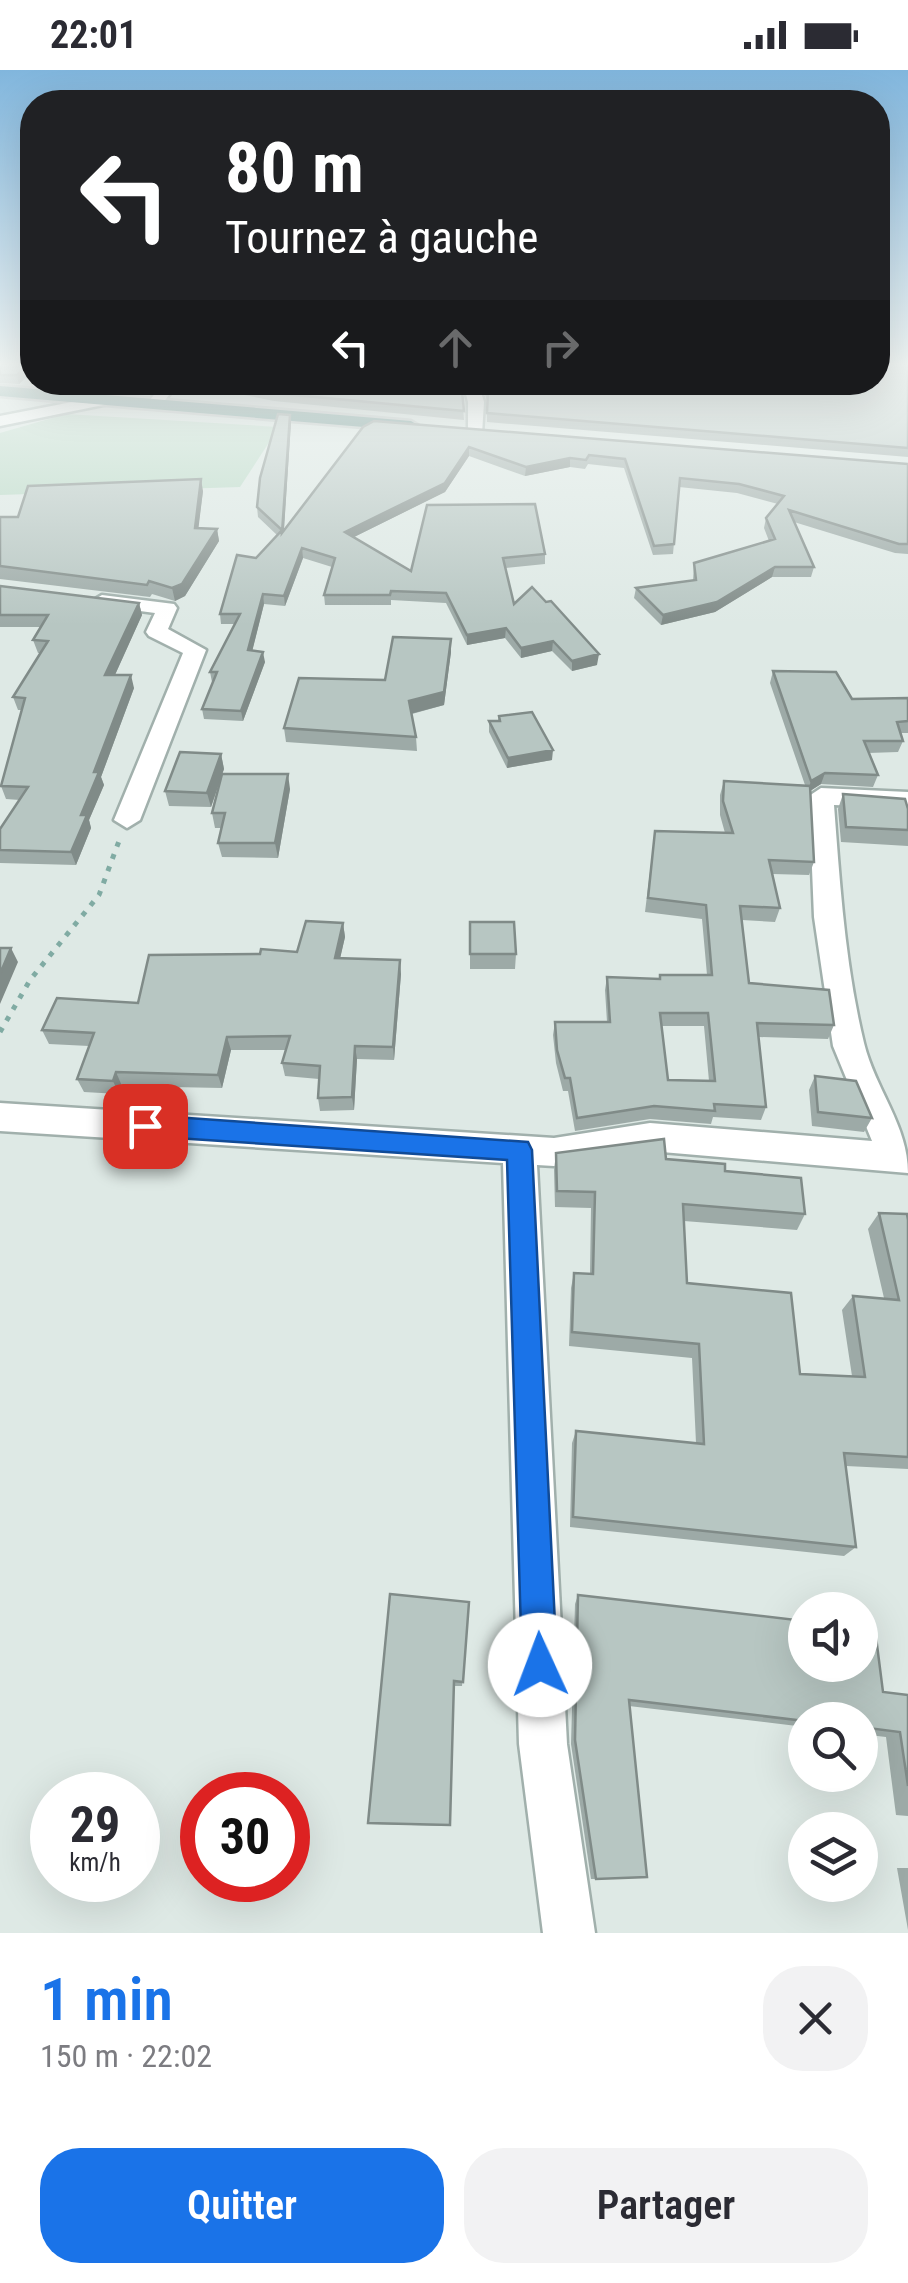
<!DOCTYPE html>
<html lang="fr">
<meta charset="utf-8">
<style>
:root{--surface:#fff;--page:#f2f2f3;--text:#2b2b33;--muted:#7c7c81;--accent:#1a73e8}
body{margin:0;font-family:"Roboto Condensed",sans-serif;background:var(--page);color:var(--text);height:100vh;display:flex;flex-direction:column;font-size:38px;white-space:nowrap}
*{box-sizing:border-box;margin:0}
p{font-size:32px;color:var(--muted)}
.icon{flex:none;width:55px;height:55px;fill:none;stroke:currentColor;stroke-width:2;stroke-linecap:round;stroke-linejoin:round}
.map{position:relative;height:1863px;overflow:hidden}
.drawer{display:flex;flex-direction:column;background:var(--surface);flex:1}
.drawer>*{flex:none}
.banner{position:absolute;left:20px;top:20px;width:870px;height:305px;border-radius:40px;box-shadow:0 10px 40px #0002;background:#202124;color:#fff;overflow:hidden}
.fabs{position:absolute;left:788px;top:1522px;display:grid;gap:20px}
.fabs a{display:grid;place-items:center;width:90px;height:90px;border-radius:50%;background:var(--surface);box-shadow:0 10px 40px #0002;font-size:50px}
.speed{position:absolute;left:30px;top:1702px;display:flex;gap:20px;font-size:50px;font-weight:700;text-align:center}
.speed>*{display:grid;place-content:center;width:130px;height:130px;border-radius:50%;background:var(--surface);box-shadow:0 10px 40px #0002;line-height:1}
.speed small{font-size:25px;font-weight:400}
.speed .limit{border:15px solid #d22;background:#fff;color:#111}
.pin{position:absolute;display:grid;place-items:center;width:85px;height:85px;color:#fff;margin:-42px;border-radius:20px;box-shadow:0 5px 15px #0006}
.me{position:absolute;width:110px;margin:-55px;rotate:358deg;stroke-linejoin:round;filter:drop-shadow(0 0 8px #0008)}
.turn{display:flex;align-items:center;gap:35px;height:210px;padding:0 40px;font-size:45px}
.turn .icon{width:130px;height:130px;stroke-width:2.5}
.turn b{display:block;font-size:70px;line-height:85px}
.lanes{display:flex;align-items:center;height:95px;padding:0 40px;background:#0003;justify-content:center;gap:50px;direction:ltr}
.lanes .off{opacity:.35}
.round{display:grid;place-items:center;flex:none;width:105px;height:105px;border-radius:40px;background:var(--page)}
.overview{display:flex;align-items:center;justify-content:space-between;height:170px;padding:0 40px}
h1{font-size:60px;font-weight:600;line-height:75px;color:var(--accent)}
.action{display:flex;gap:20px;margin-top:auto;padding:20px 40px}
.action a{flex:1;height:115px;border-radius:40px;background:var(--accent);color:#fff;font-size:40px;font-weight:600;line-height:115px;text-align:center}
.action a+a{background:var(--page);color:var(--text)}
.status{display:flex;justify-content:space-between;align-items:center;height:70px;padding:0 50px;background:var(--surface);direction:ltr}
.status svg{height:28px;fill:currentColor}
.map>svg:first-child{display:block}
</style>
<div class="status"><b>22:01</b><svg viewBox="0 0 49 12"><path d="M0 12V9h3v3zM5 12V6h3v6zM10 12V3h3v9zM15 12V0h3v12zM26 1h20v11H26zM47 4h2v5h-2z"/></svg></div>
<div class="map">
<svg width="908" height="1863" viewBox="0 0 908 1863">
<rect width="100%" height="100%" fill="#dee9e5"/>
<path fill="#b8d9c5" d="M66,344L279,357L240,417L0,425V363Z"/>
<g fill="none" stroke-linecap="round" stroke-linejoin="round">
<defs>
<path id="minor" d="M164,312H179L159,338H149L146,335Z
M463,312H478L484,332L482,364L468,361V332Z
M102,525L174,534L177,538L168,559L206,580L140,750L127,758L114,750L183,583L149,566L146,562L155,543L95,535L92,531Z
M821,718L908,722V738L834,735C840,814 845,895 864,973C875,1019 908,1055 908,1103L650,1081L554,1096L537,1095L567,1674L595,1863H543L519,1674L503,1093L0,1061V1033L554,1068L650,1053L872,1071L833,976L814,847L809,726Z"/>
<path id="tertiary" d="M103,326L111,331L108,334L0,356V346Z"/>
<path id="trunk" d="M0,316L411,351L419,356L411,361L0,326Z"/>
</defs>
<use href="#minor" stroke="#a1b0ac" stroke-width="5"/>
<use href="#tertiary" stroke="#a1b0ac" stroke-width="5"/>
<use href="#trunk" stroke="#bcc3c2" stroke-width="5"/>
<path stroke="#80aba3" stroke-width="5" stroke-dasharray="5 8" stroke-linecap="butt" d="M0,962L30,910L99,825L119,771"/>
<use href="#minor" fill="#fff" fill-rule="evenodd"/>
<use href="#tertiary" fill="#fff" fill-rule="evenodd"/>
<use href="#trunk" fill="#4a7f7a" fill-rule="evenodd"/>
</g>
<path fill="#9daaa7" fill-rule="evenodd" d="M0,294H32V302L19,314L0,313Z
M908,294V387L487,352V330L480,312H878Z
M133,312H160L153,319L134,318Z
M461,312L464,350L274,331L205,317L200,323L177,321L175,313Z
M290,345L291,353L284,460L363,357L908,394V484L895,483L794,452L814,497L811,507H772L715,542L661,555L634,528L636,518L693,510L694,493L769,471L764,458L766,448L778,434L737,423L679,417L673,484L653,485L624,398L588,394L585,399L570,397L525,406L469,386L445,422L354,467L411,501L427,435L545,484V494L506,498L514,534L597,595L572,601L552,581L521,588L505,568L467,575L446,533L391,530V535H325L324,525L332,497L303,488L285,536L264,534L252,581L265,592L243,651L204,649L202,639L213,612H212L210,602L235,554H221L220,544L256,488L277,465L258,447L257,437Z
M203,421L198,458L217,459L219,471L185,526L175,531L152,524L150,527L0,509V447H18Z
M0,516L139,533L142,545L115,605L134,618L101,707L104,715L89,750L91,758L76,795L0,793V759L20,730L6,729L1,716L22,640H18L13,627L40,583H38L33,570L41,557H0Z
M451,569V582L444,635L412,644L416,667L417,681L286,672L284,658L385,610Z
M773,601L852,629L908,628V663H900L903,671L898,682L868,683L878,705L873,717L821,714L810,721L814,792L809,805L773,804L780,838L775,852L742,850L749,913L834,955L828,969L759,967L766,1037L761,1050L713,1047L711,1054L650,1049L575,1061L568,1021H563L556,993L553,965L555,952H607L605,920L607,907L659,909L660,905H707L702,849L645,842L655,761L725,763L720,745V725L724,711L805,715L770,613ZM662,956H704L709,1011L668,1010Z
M499,646L552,690L507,698L489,662V651H498Z
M221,684L224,699L222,704L290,719L278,788L222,787L218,773L222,758H215L212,743L221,708L211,737L169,736L165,721Z
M843,724L908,739V776L841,772L838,739Z
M470,852L516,884L515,899H470Z
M343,853L345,867L340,888L401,904L394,990L357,989L354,1040L320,1041L318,1028L319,1009L285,1006L282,993L286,980H231L222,1018L122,1016L119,1024L84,1022L77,1009L89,976L49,974L42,960L138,933L260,884L297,882Z
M815,1006L872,1048L864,1062L812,1056L809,1020Z
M556,1083L666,1089L725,1101L805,1144L797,1160L684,1151L687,1213L800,1304L852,1306L842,1240L853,1226L884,1228L868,1159L879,1143L908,1150V1399L846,1396L856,1477L844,1486L570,1457L572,1373L576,1361L696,1373L692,1288L569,1276L571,1218L574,1203L590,1204L591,1138L555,1137L554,1100Z
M578,1525L883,1622L908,1625V1746L896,1745L886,1667L860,1664V1650H805V1657L629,1636L596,1809H591L571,1674L575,1534Z
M469,1532L462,1616H454L450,1756L371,1754L368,1753Z
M897,1798H908V1860Z"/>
<path fill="#808b88" d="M29,294H32V302L19,314L17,305Z
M200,312H204L205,317L200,323L199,314Z
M290,345L291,353L283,473L282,463Z
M469,377V386L445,422L346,471L345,462Z
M570,388V397L525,406L526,397Z
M201,409L203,421L197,470L195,458Z
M217,459L219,471L185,526L175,531L172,518Z
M302,478L303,488L285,536L284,526Z
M775,497L772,507L715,542L661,555L663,545Z
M263,524L264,534L250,590L248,580Z
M139,533L142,545L109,618L105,605Z
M506,558L505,568L467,575V565Z
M451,569V582L444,635L410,644L409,631Z
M553,571L552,581L521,588V578Z
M263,582L265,592L243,651L241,641Z
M599,584L597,595L572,601V591Z
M131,605L134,618L101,707L104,715L89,750L91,758L76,795L71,782L81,745L94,702Z
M553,680L552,690L507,698L508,688Z
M221,684L224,699L211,737L207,723Z
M825,703L821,714L807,723L811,711Z
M288,704L290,719L278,788L275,773Z
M343,853L345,867L337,902L335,888Z
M11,878L18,892L0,934V904Z
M400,890L401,904L394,990L393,977Z
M227,967L231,980L222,1018L218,1005Z
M355,976L357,989L354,1040L352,1027Z
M116,1002L122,1016L119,1024L113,1011Z"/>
<path fill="#b7c6c2" stroke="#808b88" stroke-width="2.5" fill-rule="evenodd" d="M0,294H29L17,305H0Z
M878,294H908V378L487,343L488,322L484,312H878Z
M222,312H461L464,341L273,323Z
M278,344L290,345L282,463L363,357L374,351L908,394V474H899L789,440L814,497H775L717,532L663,545L636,518L696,510L694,493L775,469L766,448L784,426L739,414L680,408L674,474L654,476L625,389L589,385L586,390L570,388L526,397L469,377L445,413L345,462L411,501L427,435L535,434L545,484L503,488L514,534L532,517L546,532L551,531L599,584L572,591L553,571L521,578L506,558L467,565L446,523L391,521L390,525H324L335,488L302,478L284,526L263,524L248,580L263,582L241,641L202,639L217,602H210L240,544H220L237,485L256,488L282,460L257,437L260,408Z
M201,409L195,458L217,459L182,514L172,518L149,511L147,515L0,496V447H18L28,416Z
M0,516L139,533L105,605H131L94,702H99L81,745H87L71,782L0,780V759L28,717L1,716L25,628L13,627L48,571L33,570L48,545H0Z
M393,567L451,569L444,622L409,631L416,667L284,658L299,608L385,610Z
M773,601L836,602L852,629L908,628V651L897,652L903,671H864L878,705L825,703L811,711Z
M532,642L553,680L508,688L489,651H500L499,646Z
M180,682L221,684L207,723L165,721Z
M222,704H288L275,773H218L225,743H212Z
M724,711L810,716L814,792L769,790L780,838L740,836L749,913L829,920L834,955L757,953L766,1037L714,1034L715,1041L654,1036L577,1048L570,1008H565L557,980L555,952H610L607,907L660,909V905H712L706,835L648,828L655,761L733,763L723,731ZM660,943H708L715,1011L668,1010Z
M843,724L905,729L908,739V760L846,757Z
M306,851L343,853L335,888L400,890L393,977L355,976L352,1027L318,1028L320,996L282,993L290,966L227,967L218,1005L116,1002L113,1011L77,1009L94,963L42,960L57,928L138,933L149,885L260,884L261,879L297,882Z
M470,852H514L516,884H470Z
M0,878H11L0,904Z
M815,1006L856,1011L872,1048L818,1042Z
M664,1069L666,1089L725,1094V1101L801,1108L805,1144L683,1134L687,1213L791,1223L800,1304L865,1307L853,1226L899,1230L879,1143L907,1144L908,1150V1387L844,1383L856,1477L573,1447L576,1361L704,1374L699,1274L572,1262L574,1203L593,1204L595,1122L557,1121L556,1083Z
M390,1524L469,1532L463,1612L454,1611L450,1755L368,1753Z
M578,1525L805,1551V1595H860V1557L875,1559L883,1622L908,1625V1716L900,1662L860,1657V1650L805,1651L629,1630L647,1807L596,1809L575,1670Z"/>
<linearGradient id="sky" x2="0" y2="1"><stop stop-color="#81b6dd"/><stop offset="0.53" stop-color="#f0f5f3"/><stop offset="1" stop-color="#f0f5f3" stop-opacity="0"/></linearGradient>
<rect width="908" height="555" fill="url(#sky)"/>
<path fill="#1a73e8" stroke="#114b97" stroke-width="2.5" d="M145,1045L528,1072L532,1080L557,1595L552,1607L540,1612L527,1607L522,1595L507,1090L145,1066L136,1063L133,1056L136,1048Z"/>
</svg>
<div class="fabs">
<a><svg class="icon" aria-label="sound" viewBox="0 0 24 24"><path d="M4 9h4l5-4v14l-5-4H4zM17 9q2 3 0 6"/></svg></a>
<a><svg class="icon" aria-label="search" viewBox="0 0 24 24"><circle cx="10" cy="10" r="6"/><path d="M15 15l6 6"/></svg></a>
<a><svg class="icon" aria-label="layers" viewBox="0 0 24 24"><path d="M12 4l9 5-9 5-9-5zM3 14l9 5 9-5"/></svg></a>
</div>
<div class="speed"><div>29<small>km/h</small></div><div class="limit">30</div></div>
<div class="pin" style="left:145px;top:1056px;background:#d93025"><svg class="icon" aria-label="arrive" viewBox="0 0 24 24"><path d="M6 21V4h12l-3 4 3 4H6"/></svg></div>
<svg class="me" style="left:540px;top:1595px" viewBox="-20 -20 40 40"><circle r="19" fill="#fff"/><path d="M0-13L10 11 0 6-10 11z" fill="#1a73e8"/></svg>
<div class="banner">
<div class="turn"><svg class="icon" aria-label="left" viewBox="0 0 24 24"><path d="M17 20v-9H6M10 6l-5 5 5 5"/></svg><div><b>80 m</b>Tournez à gauche</div></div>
<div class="lanes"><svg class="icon" aria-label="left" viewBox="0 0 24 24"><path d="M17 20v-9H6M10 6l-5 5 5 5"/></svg><svg class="icon off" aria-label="ahead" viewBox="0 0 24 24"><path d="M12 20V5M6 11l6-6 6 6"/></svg><svg class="icon off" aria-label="right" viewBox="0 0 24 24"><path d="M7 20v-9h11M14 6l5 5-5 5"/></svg></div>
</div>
</div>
<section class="drawer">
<div class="overview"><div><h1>1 min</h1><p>150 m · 22:02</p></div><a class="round"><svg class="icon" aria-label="close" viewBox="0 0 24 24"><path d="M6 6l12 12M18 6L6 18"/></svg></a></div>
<div class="action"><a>Quitter</a><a>Partager</a></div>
</section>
